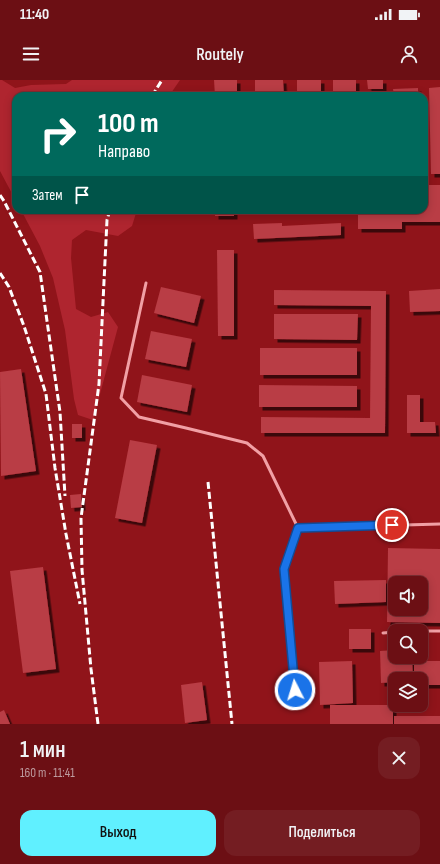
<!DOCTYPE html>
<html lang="ru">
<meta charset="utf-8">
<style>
:root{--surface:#6c0f14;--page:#741d22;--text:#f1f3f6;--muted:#be9ca0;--line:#7f2f34;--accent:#60f0ff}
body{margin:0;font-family:"Sofia Sans Condensed",sans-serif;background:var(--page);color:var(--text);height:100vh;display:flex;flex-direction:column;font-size:15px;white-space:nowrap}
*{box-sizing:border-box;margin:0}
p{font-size:13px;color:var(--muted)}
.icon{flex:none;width:22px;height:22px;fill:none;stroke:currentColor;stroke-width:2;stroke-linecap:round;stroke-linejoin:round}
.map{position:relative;height:644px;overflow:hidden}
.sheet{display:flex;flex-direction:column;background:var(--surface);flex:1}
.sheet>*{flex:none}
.guide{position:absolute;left:12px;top:12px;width:416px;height:122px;border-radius:12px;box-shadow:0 2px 10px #0003,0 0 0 1px var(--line);background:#00695c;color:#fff;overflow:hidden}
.fabs{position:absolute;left:388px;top:496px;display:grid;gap:8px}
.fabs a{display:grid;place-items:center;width:40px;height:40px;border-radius:8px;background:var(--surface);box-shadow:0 2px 10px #0003,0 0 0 1px var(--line);font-size:20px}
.pin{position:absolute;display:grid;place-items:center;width:34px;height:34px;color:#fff;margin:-17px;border:2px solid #fff;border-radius:50%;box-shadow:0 1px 4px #0007}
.me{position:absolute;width:44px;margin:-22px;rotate:355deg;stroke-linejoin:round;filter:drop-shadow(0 0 3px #0008)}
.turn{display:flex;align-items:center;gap:14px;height:84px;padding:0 20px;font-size:18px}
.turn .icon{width:52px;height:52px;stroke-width:2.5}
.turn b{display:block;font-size:28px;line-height:34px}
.then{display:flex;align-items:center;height:38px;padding:0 20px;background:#0003;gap:8px;font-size:15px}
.round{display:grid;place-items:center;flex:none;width:42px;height:42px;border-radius:12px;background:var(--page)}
.headline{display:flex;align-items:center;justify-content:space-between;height:68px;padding:0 20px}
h1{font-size:24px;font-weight:600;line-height:30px}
.action{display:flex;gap:8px;margin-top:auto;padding:8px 20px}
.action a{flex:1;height:46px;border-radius:12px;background:var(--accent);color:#111;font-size:16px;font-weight:600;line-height:46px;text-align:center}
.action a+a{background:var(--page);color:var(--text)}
.status{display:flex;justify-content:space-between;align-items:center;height:28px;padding:0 20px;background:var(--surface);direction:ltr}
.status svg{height:11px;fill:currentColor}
header{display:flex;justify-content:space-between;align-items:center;height:52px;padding:0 20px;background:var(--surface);font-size:18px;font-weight:600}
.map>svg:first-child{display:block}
</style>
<div class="status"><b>11:40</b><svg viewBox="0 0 49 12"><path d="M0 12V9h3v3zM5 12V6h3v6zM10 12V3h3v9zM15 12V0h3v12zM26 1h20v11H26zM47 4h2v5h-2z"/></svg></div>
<header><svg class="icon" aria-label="menu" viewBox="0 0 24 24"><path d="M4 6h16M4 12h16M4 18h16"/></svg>Routely<svg class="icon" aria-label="person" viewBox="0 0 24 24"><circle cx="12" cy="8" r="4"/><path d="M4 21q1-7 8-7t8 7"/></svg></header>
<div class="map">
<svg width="440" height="644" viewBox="0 0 440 644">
<defs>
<filter id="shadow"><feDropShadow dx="3.5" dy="3.5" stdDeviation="0" flood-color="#0009"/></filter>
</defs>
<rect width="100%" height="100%" fill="#90141a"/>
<path fill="#af252f" d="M0,0H2L15,8L31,5L66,4L72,0H180L169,16H16V121L0,91Z
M21,130H137L132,146L118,156L86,150L72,160L71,178L76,229L91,237L108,232L118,247L93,340L78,335L74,319L65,250L53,198L40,166Z"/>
<path fill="#b93c44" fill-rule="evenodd" filter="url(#shadow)" d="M214,0H237V16H215Z
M255,0H283L284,16H255Z
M297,0H321V16H297Z
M333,0H356V16H333Z
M367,0H383V9H368Z
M440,7V94H431L429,8Z
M418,8V16H394L393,9Z
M424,105H440V142H402V149H358V130H424Z
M215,130H234V136H215Z
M282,143V146L341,143V155L254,159L253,144Z
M217,170H234V256H218Z
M161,207L201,216L194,243L154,233Z
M440,209V231L410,232L409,211Z
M274,210L386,211L385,353H261V337L370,338L371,226L274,225Z
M274,234H358L357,260L274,259Z
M151,251L192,259L186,287L145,279Z
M260,268H357V295H260Z
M21,289L36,391L1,396L0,292Z
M142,295L192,305L187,332L137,322Z
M259,305L357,306V327H259Z
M407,315H420V342H435L436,353H407Z
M72,344H82V358H72Z
M130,360L157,365L142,443L115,438Z
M81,414L82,427L71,428L70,415Z
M388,468L440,469V543L387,542ZM395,503H421V529H395Z
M43,487L56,589L23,593L10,491Z
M386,500V522L335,524L334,501Z
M349,549H371V569H349Z
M395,570V577H412L413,599H395V602L381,603L380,571Z
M352,581L353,623L320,625L319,582Z
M414,581H440V605H421V599H414Z
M202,602L207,640L185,643L181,605Z
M330,625H393V644H330Z
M4,630L10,644H0V632Z
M394,636H440V644H394Z"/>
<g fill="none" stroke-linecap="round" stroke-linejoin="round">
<path stroke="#f1a0a5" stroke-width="3" d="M146,203L121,318L139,337L186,348L247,363L263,376L298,448L440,444
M421,551H440
M383,553L395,552
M296,625L284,489L298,448"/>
<path stroke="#fff" stroke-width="3" stroke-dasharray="7 3" stroke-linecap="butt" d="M152,16L162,0
M0,115L4,121L40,192L60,332L65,416
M0,193L9,207L24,246L46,314L55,388L66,454L80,524
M208,402L232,644
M98,644L91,589L82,490L81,438L99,304L107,140L110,130"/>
</g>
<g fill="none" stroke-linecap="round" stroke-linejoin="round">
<defs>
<path id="route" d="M295,610L284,489L298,448L392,445"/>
</defs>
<use href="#route" stroke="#114b97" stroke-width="10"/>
<use href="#route" stroke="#1a73e8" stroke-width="7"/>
</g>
</svg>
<div class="fabs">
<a><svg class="icon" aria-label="sound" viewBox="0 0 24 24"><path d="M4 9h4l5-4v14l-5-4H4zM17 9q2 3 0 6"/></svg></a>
<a><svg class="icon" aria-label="search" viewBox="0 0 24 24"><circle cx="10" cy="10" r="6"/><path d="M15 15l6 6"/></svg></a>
<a><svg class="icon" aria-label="layers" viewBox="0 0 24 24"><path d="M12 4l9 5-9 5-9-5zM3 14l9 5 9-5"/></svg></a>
</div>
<div class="pin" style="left:392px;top:445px;background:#d93025"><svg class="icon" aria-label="arrive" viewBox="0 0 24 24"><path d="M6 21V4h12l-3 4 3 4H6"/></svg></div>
<svg class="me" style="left:295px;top:610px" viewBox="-20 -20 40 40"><circle r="17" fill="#1a73e8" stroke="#fff" stroke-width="3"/><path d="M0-11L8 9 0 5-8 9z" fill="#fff"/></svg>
<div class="guide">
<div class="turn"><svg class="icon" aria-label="right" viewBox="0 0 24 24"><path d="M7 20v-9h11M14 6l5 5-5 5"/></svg><div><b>100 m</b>Направо</div></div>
<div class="then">Затем<svg class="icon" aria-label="arrive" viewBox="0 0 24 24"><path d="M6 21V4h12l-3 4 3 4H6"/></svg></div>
</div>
</div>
<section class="sheet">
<div class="headline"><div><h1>1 мин</h1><p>160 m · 11:41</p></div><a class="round"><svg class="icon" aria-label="close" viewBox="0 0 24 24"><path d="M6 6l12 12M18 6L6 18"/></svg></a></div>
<div class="action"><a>Выход</a><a>Поделиться</a></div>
</section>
